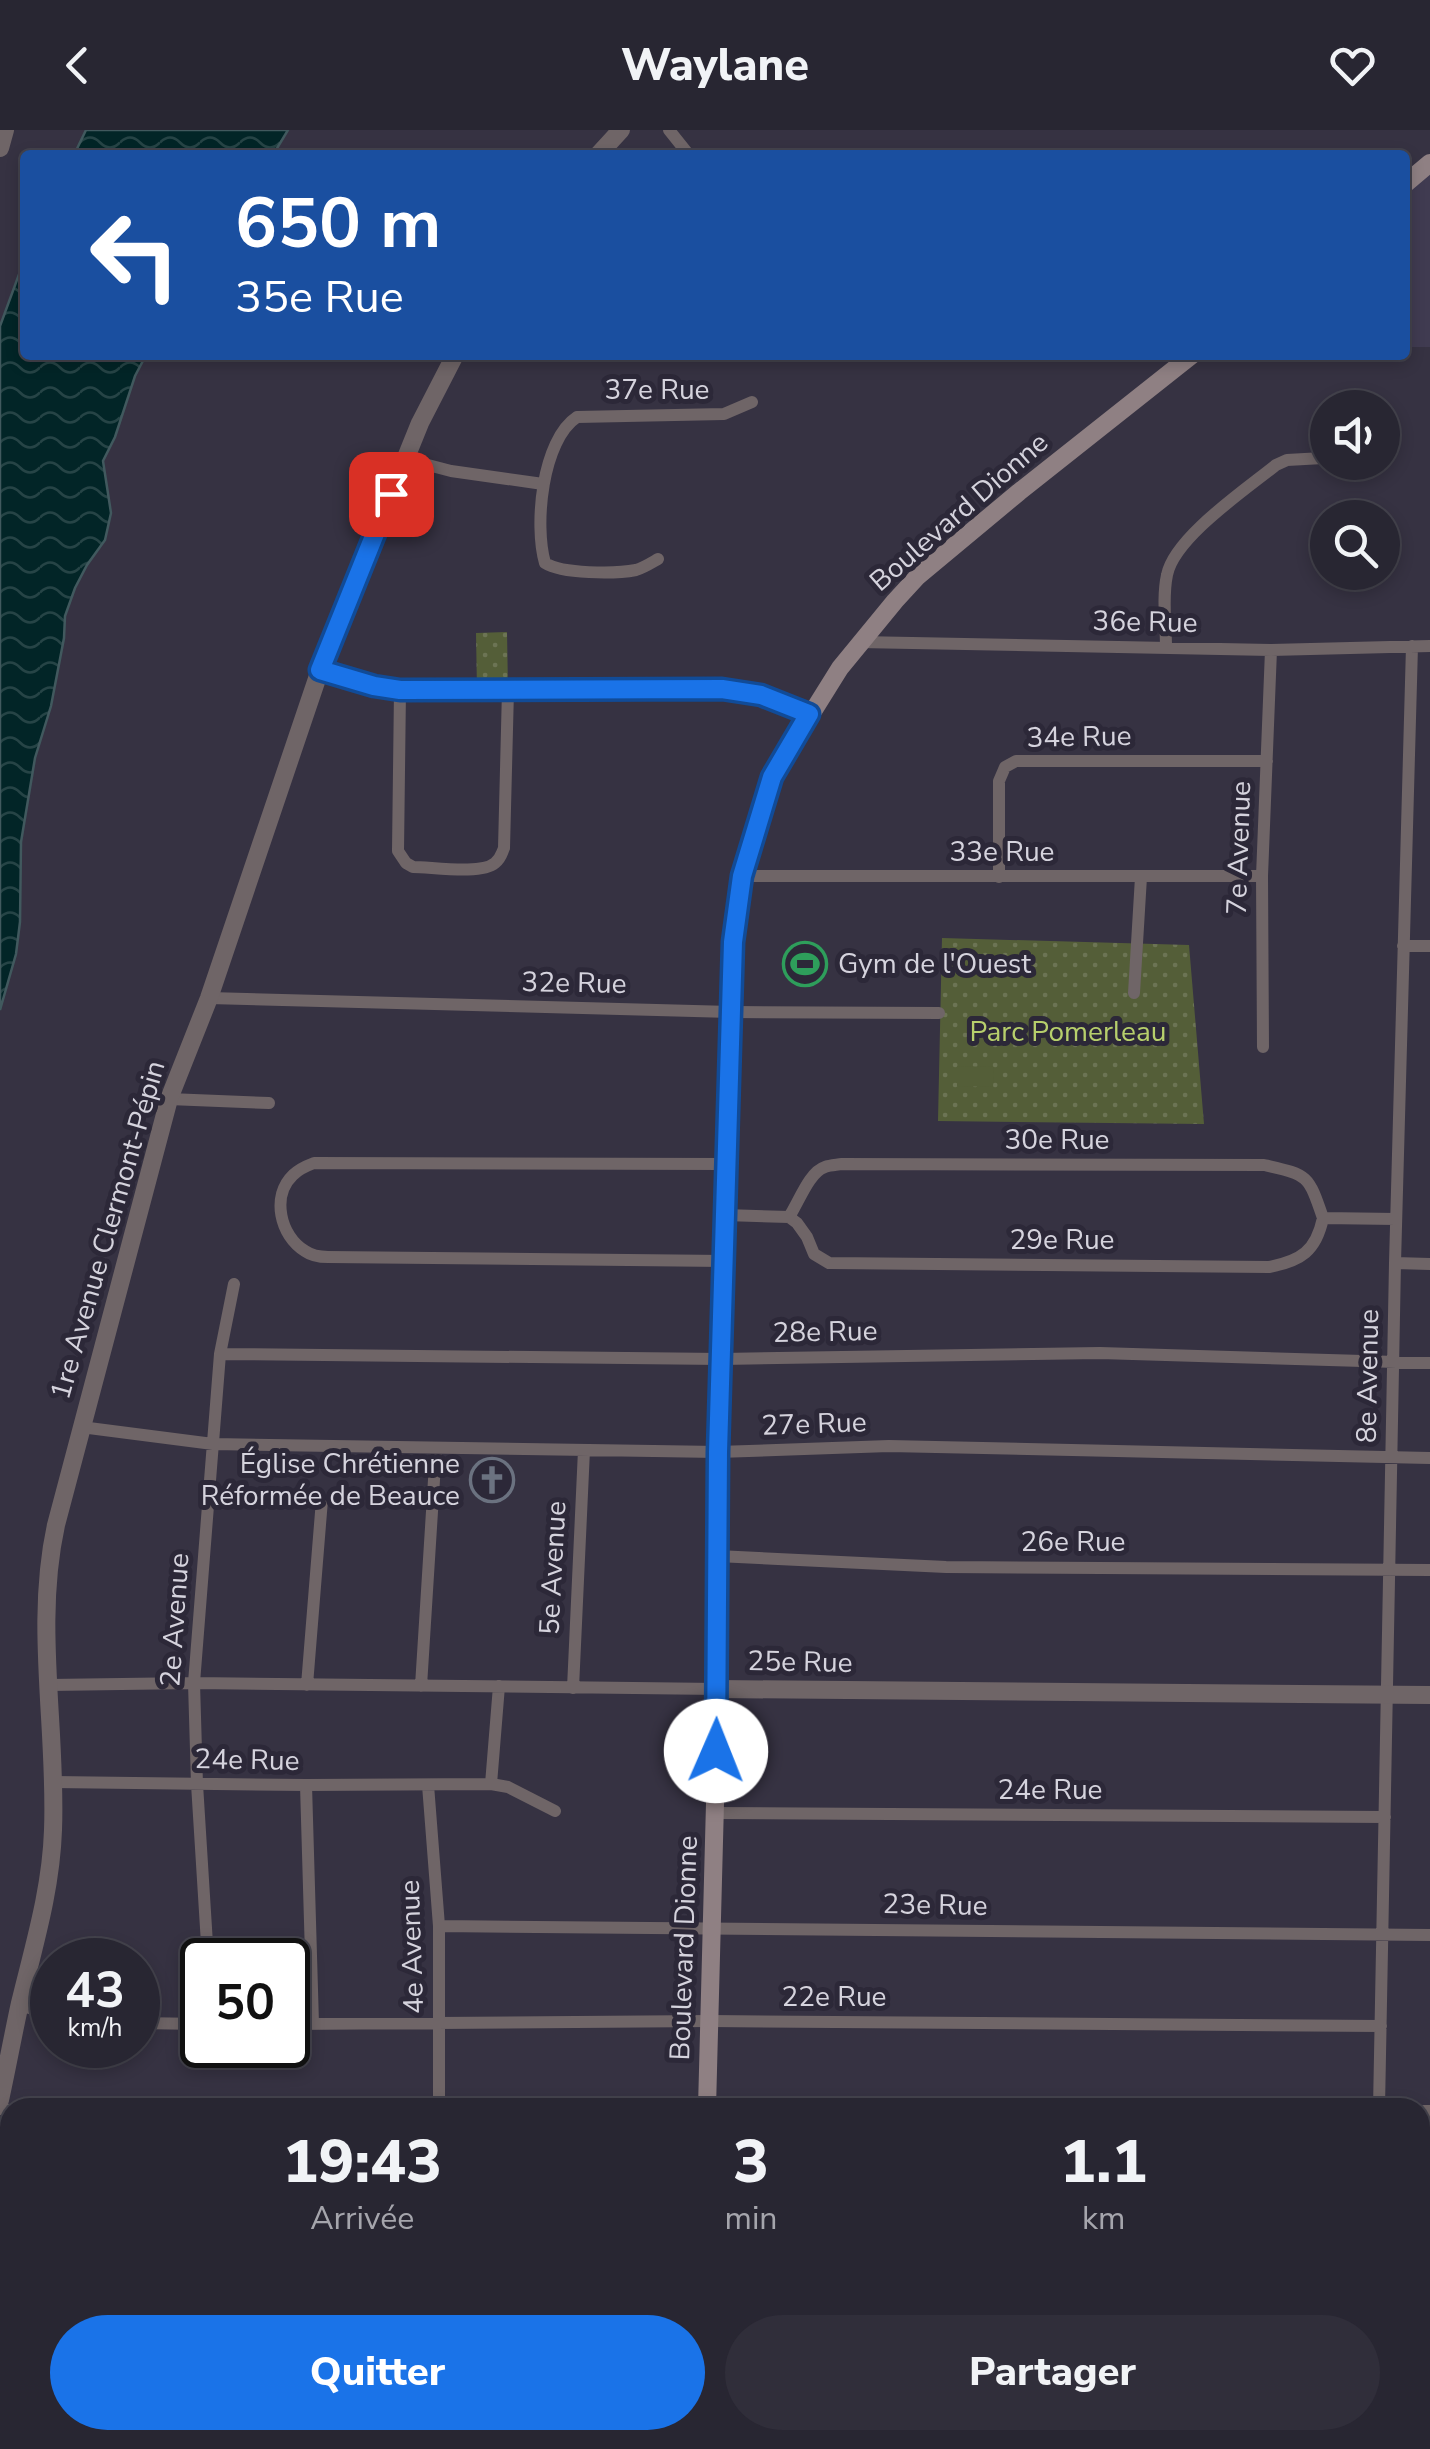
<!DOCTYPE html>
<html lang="fr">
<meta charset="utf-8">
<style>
:root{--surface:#282632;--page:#302e3a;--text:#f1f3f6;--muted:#a5a5ac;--line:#44434d;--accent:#1a73e8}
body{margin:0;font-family:"Nunito Sans",sans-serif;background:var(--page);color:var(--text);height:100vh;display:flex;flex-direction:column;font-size:38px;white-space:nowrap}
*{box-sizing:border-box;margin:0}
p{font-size:32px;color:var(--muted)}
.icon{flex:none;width:55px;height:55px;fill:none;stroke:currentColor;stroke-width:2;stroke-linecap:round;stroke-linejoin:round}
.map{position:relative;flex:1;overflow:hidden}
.side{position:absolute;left:0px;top:1968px;width:1430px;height:352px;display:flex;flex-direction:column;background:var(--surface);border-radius:30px 30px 0 0;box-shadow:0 5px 15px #0003,0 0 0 2px var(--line)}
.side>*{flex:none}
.banner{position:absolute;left:20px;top:20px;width:1390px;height:210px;border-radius:10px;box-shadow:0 5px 15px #0003,0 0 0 2px var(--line);background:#1a4fa0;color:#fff;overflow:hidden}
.fabs{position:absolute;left:1310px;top:260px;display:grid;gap:20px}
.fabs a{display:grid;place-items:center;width:90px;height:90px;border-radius:50%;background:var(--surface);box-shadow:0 5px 15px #0003,0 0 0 2px var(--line);font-size:50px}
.speed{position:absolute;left:30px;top:1808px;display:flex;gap:20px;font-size:50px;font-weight:700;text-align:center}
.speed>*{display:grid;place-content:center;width:130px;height:130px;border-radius:50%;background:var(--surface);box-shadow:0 5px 15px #0003,0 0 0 2px var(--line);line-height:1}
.speed small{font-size:25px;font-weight:400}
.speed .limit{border:5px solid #111;border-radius:15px;background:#fff;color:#111}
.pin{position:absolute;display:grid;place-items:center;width:85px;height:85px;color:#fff;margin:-42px;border-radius:20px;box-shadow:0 5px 15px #0006}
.me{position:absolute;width:110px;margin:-55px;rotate:1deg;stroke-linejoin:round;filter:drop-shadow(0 0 8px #0008)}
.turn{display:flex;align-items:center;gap:35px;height:210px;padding:0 50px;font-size:45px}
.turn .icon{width:130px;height:130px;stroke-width:2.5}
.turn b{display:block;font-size:70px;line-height:85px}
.eta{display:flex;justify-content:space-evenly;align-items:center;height:170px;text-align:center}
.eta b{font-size:60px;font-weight:800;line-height:70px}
.primary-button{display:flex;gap:20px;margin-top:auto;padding:20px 50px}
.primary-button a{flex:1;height:115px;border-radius:60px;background:var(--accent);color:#fff;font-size:40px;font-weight:800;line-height:115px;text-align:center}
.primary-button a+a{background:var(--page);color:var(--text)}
header{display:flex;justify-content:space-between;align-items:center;height:130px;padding:0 50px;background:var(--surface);font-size:45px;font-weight:800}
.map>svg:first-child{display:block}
</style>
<header><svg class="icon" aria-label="back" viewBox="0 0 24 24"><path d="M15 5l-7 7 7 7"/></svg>Waylane<svg class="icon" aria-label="heart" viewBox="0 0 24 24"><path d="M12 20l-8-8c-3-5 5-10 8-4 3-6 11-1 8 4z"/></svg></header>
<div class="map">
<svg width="1430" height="2319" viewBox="0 0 1430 2319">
<defs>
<pattern id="park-dots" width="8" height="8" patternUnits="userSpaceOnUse" patternTransform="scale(2.5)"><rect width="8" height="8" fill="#545e38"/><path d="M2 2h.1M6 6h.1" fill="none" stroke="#6c7454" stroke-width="1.8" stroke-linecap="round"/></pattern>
<pattern id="water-waves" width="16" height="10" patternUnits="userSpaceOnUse" patternTransform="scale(2.5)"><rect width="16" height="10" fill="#022527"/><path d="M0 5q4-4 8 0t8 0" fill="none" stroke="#264446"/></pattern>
</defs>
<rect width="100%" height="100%" fill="#363242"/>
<path fill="#403b51" d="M1430,33V217H1405V54Z"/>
<path fill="url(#park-dots)" d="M507,502L508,560H477L476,503Z
M942,808L1189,815L1204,994L938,991Z"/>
<path fill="#545e38" d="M957,936L994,937L993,957L957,956Z"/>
<path fill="url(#water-waves)" stroke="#41595e" stroke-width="2.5" d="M86,0H288L273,25H74Z
M25,128V225H146L135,246L115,307L103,331L111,383L105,410L87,435L75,458L65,486L64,508L51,576L35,628L21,712L20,792L16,824L0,880V196Z"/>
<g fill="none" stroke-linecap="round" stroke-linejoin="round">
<path stroke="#6f6567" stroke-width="12" d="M669,0L689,25
M405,329L451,341L543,354
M658,429C651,433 643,438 636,440C615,444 562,444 545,433C534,395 542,310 577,287L724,284L752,272
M859,512L1271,520L1430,516
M1166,517C1166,494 1162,468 1167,445C1174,408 1245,360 1276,335L1287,330L1323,328
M320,540L374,556L400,560L722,559L761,565L809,585
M400,560L398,721L406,733L413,737C432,737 481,745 495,733C501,728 501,725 504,718L508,560
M742,746H1262
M999,747V651L1005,637L1016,631H1267
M1403,816H1430
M1134,863L1141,747
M209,868L731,882L939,883
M1263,917L1262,746L1271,520
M169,969L269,973
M725,1085L789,1087L797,1093L807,1107L814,1124L829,1133L1269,1137C1301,1131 1316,1121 1323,1088L1396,1089
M789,1087C799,1072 809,1042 825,1037C830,1035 836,1035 842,1034L1264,1035C1308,1045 1308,1044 1323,1088
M725,1131L328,1127C320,1127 312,1126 305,1121C280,1106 271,1066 293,1045C299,1039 306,1036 314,1033L726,1034
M1395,1133L1430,1134
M220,1224L722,1229L1100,1223L1430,1233
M81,1297L213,1314L718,1322L889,1316L1430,1328
M717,1426L946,1437L1430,1440
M49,1555L194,1553L718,1559
M307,1555L322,1370
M421,1556L436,1318
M573,1558L584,1320
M53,1652L306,1655L491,1654L508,1657L555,1681
M491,1654L499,1556
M306,1655L313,1894
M428,1655L439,1796V1978
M715,1683L1385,1687
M439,1796L1430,1805
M208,1830L197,1654L194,1553L220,1224L234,1154
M20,1875L52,1885
M138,1893L202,1894
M288,1894L710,1891L1381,1896
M1379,1978L1395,1133L1412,516
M0,1979L10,1980
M1420,1981H1430
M1420,2081H1430
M0,2114H10
M401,2310V2319
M997,2310V2319
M1374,2319V2310"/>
<path stroke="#6f6567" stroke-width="18" d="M0,18L5,0
M598,25L621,0
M718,1559L1430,1565
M0,1970C7,1938 13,1905 20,1873C34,1815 51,1760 53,1700C57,1599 34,1495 56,1395L169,969L209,868L320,540L420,293L455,225
M1420,2238H1430
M0,2273L5,2319"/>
<path stroke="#8f8083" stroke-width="18" d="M1405,54L1430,33
M707,1978L718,1559L717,1426L726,1034L731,839L742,746L772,647L840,538L895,471L918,446L1019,362L1192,225
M704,2319V2310"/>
</g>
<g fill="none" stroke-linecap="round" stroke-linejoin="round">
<defs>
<path id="route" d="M391,364L320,540L374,556L400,560L722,559L761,565L809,584L772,647L742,746L733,812L718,1322L716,1621"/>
</defs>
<use href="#route" stroke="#114b97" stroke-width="25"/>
<use href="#route" stroke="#1a73e8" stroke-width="18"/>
</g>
<defs>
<symbol id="stadium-ring" viewBox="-11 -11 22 22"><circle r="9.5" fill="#2c2838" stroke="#2e9e5b" stroke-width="1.5"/><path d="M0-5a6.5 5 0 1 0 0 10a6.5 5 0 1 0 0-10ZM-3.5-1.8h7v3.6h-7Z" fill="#2e9e5b"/></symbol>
<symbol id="church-ring" viewBox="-11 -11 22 22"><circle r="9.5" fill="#2c2838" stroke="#6b7280" stroke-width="1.5"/><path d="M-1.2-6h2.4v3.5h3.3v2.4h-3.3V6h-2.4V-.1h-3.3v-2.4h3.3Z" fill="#6b7280"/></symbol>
</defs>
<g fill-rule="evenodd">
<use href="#stadium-ring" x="780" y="809" width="50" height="50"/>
<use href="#church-ring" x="467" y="1325" width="50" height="50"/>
</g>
<g text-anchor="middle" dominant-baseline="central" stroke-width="10" stroke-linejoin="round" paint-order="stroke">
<g font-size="28" fill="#d5d3dd" stroke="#2c2838">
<text x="657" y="260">37e Rue</text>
<text transform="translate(959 382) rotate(-41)">Boulevard Dionne</text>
<text transform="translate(1145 492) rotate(1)">36e Rue</text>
<text transform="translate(1079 607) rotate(-1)">34e Rue</text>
<text transform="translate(1239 718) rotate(-88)">7e Avenue</text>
<text x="1002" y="722">33e Rue</text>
<text transform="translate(574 853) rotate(1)">32e Rue</text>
<text x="1057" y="1010">30e Rue</text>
<text transform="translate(108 1100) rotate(-74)">1re Avenue Clermont-Pépin</text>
<text x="1062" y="1110">29e Rue</text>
<text transform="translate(825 1202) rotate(-1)">28e Rue</text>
<text transform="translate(1368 1246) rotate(-89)">8e Avenue</text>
<text transform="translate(814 1294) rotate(-2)">27e Rue</text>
<text x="1073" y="1412">26e Rue</text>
<text transform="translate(553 1438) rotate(-87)">5e Avenue</text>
<text transform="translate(175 1490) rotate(-86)">2e Avenue</text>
<text transform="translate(800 1532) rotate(1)">25e Rue</text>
<text transform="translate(247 1630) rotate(1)">24e Rue</text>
<text x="1050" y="1660">24e Rue</text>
<text transform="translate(935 1775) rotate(1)">23e Rue</text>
<text transform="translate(412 1817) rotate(-92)">4e Avenue</text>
<text transform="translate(684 1818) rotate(-88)">Boulevard Dionne</text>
<text x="834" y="1867">22e Rue</text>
</g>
<g font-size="28" fill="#d5d3dd" stroke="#2c2838" text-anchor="start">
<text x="838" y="834">Gym de l'Ouest</text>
<text x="460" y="1334" text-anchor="end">Église Chrétienne<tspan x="460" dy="32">Réformée de Beauce</tspan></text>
</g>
<g font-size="28" fill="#b7cf6c" stroke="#2c2838">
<text x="1068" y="902">Parc Pomerleau</text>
</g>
</g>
</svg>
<div class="fabs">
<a><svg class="icon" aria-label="sound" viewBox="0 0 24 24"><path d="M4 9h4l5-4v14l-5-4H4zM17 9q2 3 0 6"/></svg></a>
<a><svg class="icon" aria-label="search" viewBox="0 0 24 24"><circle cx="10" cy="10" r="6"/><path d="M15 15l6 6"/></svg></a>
</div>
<div class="speed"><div>43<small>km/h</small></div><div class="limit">50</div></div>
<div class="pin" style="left:391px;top:364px;background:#d93025"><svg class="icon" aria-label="arrive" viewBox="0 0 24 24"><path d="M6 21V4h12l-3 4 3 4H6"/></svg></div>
<svg class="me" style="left:716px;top:1621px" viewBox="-20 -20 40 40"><circle r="19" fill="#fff"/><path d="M0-13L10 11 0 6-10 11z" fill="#1a73e8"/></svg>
<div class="banner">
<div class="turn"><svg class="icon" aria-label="left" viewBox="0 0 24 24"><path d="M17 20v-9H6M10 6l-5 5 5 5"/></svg><div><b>650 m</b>35e Rue</div></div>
</div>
<section class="side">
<div class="eta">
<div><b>19:43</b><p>Arrivée</p></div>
<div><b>3</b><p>min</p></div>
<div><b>1.1</b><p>km</p></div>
</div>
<div class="primary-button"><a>Quitter</a><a>Partager</a></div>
</section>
</div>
